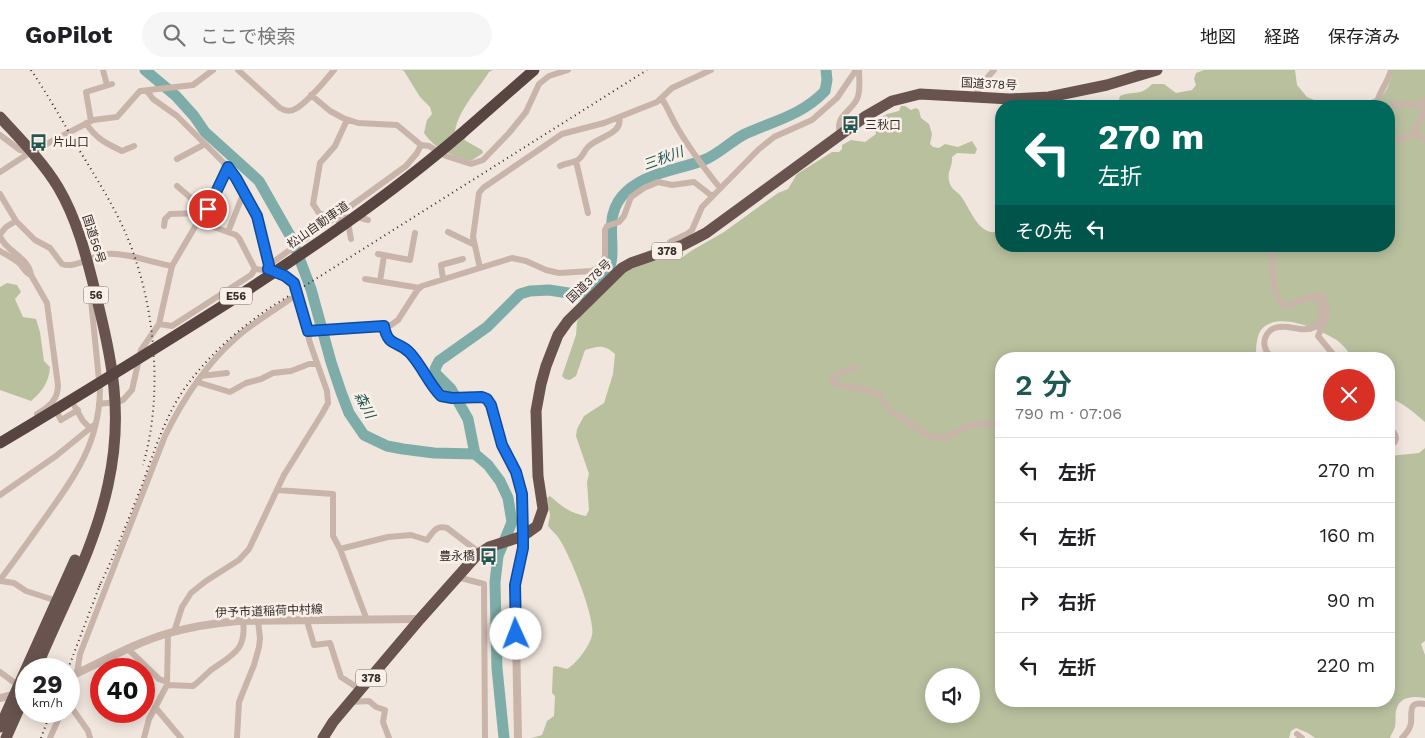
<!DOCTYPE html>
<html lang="ja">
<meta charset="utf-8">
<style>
:root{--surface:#fff;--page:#f6f6f6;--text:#202124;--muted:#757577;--line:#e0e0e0;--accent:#205753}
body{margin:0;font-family:"Work Sans","Noto Sans JP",sans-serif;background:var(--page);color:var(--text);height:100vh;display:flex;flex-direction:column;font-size:19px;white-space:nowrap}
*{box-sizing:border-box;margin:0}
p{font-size:16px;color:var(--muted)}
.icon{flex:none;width:28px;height:28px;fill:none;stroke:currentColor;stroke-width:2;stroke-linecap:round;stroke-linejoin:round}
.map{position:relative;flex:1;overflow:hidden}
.panel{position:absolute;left:995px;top:282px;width:400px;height:355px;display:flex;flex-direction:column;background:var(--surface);border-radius:20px;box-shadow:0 2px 12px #0003}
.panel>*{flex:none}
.top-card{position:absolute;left:995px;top:30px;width:400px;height:152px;border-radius:20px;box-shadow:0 2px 12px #0003;background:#00695c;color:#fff;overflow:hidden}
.fabs{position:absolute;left:925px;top:598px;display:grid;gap:10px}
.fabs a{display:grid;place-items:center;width:55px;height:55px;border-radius:50%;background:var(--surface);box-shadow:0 2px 12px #0003;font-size:25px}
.speed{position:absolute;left:15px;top:588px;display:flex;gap:10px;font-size:25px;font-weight:700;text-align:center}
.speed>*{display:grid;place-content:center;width:65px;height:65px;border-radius:50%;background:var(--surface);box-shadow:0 2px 12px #0003;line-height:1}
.speed small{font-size:12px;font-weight:400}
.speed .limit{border:8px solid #d22;background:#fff;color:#111}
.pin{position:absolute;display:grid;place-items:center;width:42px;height:42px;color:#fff;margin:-21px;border:2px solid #fff;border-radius:50%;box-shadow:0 1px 5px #0007}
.me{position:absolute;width:55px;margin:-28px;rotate:358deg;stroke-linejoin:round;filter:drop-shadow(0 0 4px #0008)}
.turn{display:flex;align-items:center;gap:18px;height:105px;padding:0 20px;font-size:22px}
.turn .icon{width:65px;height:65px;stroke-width:2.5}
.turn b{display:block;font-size:35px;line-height:42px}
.then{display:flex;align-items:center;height:48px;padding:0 20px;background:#0003;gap:10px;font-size:19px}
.round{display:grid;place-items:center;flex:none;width:52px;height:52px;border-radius:26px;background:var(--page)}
.head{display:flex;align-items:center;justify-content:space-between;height:85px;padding:0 20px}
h1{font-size:30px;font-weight:600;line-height:38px;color:var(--accent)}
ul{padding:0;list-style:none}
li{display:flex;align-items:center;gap:15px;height:65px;padding:0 20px;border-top:1px solid var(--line)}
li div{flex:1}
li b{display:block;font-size:19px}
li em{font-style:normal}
header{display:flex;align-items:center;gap:30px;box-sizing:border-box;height:70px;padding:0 25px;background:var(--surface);border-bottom:1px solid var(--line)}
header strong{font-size:24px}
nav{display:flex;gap:28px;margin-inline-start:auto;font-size:18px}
.search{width:350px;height:45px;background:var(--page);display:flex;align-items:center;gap:12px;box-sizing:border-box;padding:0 18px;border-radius:28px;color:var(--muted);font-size:19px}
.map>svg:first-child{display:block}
</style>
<header>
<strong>GoPilot</strong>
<div class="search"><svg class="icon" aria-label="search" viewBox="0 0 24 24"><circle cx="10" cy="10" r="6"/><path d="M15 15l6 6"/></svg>ここで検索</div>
<nav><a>地図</a><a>経路</a><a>保存済み</a></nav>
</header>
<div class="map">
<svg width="1425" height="668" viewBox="0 0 1425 668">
<rect width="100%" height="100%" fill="#f1e6de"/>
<path fill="#b9c09e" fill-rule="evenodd" d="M401,0H493L489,2C478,20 459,39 455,61L466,71L482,80L483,83L471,91C451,85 437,81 424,63L427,50L432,44L430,37L420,27L404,1Z
M1204,0H1295L1297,15L1307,27L1319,32L1357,36L1383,25L1387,19L1392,6L1393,0H1425V352C1414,343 1403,332 1389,328V289H1353C1349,282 1344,276 1338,271C1321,260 1283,243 1265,256C1255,263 1257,279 1255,289H1001V631H1389V386L1419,383L1425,378V571L1421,574L1425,585V628C1413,626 1399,626 1396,641C1395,646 1396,652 1395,657C1394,661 1391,664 1390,668H1315L1308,663L1296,658L1291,661L1289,668H532L542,665L547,651L554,646L555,626L552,623L553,597L556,596L567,599C576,594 590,576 592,565C596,549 569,482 558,467C555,463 551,460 548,456L550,445L547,428L550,426C560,435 571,444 586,446L589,440L587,412L589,404L576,366L577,359L584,346L604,333L613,304L615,284C604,274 599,276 585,280L576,306L570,310L565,309L562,306L576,265L577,252L580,245L626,201L653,191L663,189L675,190L680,189L691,181L724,162L778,123L788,119L797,104L832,82H839L842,79V75L851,70L865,72L876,64L873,53L887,44L899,41L901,36H905L911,40L916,38L919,40L921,48L929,54L932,64L930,74L933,77L939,78L945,74L958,77L972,71L977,79L975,84L957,83L952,87C953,96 947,102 949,110C950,118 955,120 960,125C970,137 980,171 1001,160V176H1389V36H1119L1118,33L1120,26C1134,20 1140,27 1152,14H1164L1176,23L1192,20L1196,15L1194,9L1196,3ZM934,606H971V644H934Z
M7,213L17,215L21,222L15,229L23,247L36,249L40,262L44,291L50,297C49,312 42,322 31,331L0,320V217Z"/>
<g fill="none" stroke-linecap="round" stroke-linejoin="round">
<path stroke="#7eada9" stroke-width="11" d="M145,0L176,26L194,46L205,62L259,111L292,169L311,219L331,292L341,322L349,343L364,365L387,376L403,379L434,383L475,384L488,395L500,411L508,428L512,452L498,486L495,512L497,598L504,668
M475,384L468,349L451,319L436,304L435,299L439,291L487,257L520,224L530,221L549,220L581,225C589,220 598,213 605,206C623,183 597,148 627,121C648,102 678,100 704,90C719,84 731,71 745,64C774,51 802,45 825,21L827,10L826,0"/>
<path stroke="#c9b4aa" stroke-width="6" d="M103,0L107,15
M238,0L280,38C285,41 290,42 295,39C307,33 325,11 334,0
M147,21L153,29L177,46L223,92L236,108L257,146L269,195L268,199
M311,25L330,41L343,48L358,53L397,55L421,75L429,76L446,86L471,94L483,90L509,63L526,42L539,14L549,6L568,0
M974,27L987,8L994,0
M662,29C668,38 671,47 677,57C689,78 704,98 720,118
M1380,36L1377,32C1380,21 1388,12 1391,0
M1389,38C1393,36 1397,33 1402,34C1413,34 1417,40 1425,29
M347,50L335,76L320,93L313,134L319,143L335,148L349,158L351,169
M91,51L86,22L112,14
M86,53C95,68 107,74 122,81L134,76
M1414,63L1425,70
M840,64C835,45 850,43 857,29C861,21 859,9 859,0
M0,65L20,80L30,82
M1389,74L1414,63L1425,39
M177,89L205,74
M576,91L588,143
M560,96C566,93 574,93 579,89C583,86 584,81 588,77C597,67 624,64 619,47
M0,102L31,82L93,50L117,47L140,21L193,15L213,0
M177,116L206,141
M0,124L16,151L35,170L50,178L62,194C74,199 92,186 107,184C124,182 154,193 172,196
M335,148L357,147L368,150
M164,156L165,149L170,144L202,143L206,141L227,97
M228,162L244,122
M448,162L473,174
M0,164L6,157L16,151
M0,166C6,182 29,187 31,205C25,203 24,198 19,193C13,188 7,185 0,181
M1272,176C1272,192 1271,226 1284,236C1299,237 1334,205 1326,248C1325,255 1320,260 1318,266L1337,289
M670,180V172L687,164L692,160L702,137L759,79L774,67L812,50L837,28L856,0
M378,184L410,190L415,163
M269,195L406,96L417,83L421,75
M480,198L473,167L479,123L483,118L562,64L604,53L657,32L672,18L711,0
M31,205L47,233L58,315C58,330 49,337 37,344
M365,209L420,218
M443,209L441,195L463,189
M380,211L384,186
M159,254L172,256L251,205L255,199
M384,256C388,278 398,270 410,283C422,296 429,314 441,326L452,328L482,327L490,332L502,375L516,401L522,424L523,466
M308,261L391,255L398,250L418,219L422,216L512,188L526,191L546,200L559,203L592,201L603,195L605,185V160L607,156L619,152L624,146L631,127L644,118L658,112L672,115L694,112L712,126
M1275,289C1270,286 1266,283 1265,277C1262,268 1269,258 1279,257C1291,255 1303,263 1315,257C1324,247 1324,236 1314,226
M1296,289L1310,287L1315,289
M856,298L841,302L832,310L836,315L869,320L879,325L891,341L897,345L926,364L933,367H946L968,356L978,354H1001
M201,306L227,303
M197,312L230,322L246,313L261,309L273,303L291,301L309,294H317
M99,334L116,332L123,330L132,320L141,280L159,254L172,196L196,155L203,153L236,165L239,168L255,199L263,200L268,199L285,206L294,213L310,273L327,321L328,333L322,344L284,405L249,479L239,490L206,511L191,523L182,537L174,562
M75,337L83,351L90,358
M55,339L61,350L78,340
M1389,359C1396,362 1399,371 1391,374
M277,420L333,424V466L340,479L367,550
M0,425L56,386L94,355
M340,479L388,467L411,465L427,470C433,462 436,455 447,458L480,483
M457,507L484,514L485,668
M0,510C15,490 30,469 45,448C75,406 99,374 100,320L90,220
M0,511L14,513L26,521L57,531
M307,551L314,575L330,573L341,607L361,620
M128,579L159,609L167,612
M0,602L19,616
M77,603L80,584L165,366C183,329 205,295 237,267C253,253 272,242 290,229
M167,615L193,616C200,611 205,605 211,600C232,585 247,580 243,551
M69,619L71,606
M351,632L369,631L376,637L385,640L383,652L389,668
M69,634L88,661L90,668
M155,637L181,668
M1297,664L1302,668
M50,668L62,641
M144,668L149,649L167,615L168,563
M237,668L239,632L254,595L259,577L260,568L258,551
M1402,668C1406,664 1410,659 1411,653C1412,641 1408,631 1425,634"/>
<path stroke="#c9b4aa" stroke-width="8" d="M69,607C102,592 134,573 169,563C191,557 215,553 238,551L420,549
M0,628L17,624
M518,668L515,515L523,478V466"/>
<path stroke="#68534e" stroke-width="11" d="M0,47C20,69 43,92 58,117C77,149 86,185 95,221C112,291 124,343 108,415C94,480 61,538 36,599
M0,657L75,490
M6,668L26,623
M323,668L333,652L420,549L477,485L489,477L523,466L537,456L543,439L538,406L536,341L541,314L546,296L558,265L568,251L622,198L631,193L683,175L706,163L866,46L892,31L920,24L1010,29L1049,27L1107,15L1157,0"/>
<path stroke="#584541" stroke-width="11" d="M461,64L534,0"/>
<path stroke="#372c29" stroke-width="2" stroke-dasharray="1 4" stroke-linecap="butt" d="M31,0C48,25 63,52 78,78C95,106 113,134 126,164C155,232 164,323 143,395
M99,517C115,484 128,450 142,415C154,382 165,346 185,318C208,286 236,261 268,239L647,0
M68,599L101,512
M41,668L51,641"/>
<path stroke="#584541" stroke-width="11" d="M0,373C77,327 153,280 229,232C309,180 389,126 461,64"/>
</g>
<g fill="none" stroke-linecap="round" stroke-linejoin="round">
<defs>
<path id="route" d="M208,139L228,97L236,108L257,146L269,195L268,199L285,206L294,213L308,261L384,256C388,278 398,270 410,283C422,296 429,314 441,326L452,328L482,327L487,329L491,335L502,375L516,402L522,424L523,466V478L515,515L516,564"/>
</defs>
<use href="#route" stroke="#114b97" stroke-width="12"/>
<use href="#route" stroke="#1a73e8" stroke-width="9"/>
</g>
<defs>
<symbol id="bus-bare" viewBox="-9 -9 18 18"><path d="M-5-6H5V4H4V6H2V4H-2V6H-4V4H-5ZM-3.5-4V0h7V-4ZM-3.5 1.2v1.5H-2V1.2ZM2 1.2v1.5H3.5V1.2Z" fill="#205753" stroke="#f9f0ea" stroke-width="2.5" paint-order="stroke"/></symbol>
</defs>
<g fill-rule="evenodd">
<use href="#bus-bare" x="838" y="42" width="25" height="25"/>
<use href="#bus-bare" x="26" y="60" width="25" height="25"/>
<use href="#bus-bare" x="476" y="474" width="25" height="25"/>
</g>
<g text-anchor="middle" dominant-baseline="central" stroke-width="5" stroke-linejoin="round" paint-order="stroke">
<g fill="#f9f0ea" stroke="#716763" stroke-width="1">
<rect x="652" y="172.5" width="30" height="17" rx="4"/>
<rect x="83.5" y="216.5" width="25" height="17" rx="4"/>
<rect x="220" y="217.5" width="32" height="17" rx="4"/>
<rect x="356" y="599.5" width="30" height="17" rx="4"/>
</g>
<g font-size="11" font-weight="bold" fill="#372c29">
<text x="667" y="181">378</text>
<text x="96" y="225">56</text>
<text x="236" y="226">E56</text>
<text x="371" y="608">378</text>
</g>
<g font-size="12" fill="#372c29" stroke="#f9f0ea">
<text transform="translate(989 14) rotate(3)">国道378号</text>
<text transform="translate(318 155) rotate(-35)">松山自動車道</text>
<text transform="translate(94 169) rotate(72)">国道56号</text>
<text transform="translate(589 211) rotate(-44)">国道378号</text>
<text transform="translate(269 541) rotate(-2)">伊予市道稲荷中村線</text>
</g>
<g font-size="12" fill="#372c29" stroke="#f9f0ea" text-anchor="start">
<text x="865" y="55">三秋口</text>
<text x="53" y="72">片山口</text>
<text x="475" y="486" text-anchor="end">豊永橋</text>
</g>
<g font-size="14" font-style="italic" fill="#205753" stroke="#f9f0ea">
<text transform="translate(663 88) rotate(-20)">三秋川</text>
<text transform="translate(365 335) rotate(62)">森川</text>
</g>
</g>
</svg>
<div class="fabs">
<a><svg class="icon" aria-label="sound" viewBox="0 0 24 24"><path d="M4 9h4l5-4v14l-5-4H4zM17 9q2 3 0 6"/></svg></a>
</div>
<div class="speed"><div>29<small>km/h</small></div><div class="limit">40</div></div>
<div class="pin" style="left:208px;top:139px;background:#d93025"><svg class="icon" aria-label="arrive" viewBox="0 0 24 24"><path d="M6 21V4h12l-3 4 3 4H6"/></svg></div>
<svg class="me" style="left:516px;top:564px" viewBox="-20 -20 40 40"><circle r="19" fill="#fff"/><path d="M0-13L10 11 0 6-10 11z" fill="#1a73e8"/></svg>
<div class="top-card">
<div class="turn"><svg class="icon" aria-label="left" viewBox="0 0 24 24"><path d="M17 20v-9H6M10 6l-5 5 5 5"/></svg><div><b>270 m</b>左折</div></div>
<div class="then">その先<svg class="icon" aria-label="left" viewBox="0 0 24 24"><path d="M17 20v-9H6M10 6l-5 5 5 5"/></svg></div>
</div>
<section class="panel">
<div class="head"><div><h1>2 分</h1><p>790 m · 07:06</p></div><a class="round" style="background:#d93025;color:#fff"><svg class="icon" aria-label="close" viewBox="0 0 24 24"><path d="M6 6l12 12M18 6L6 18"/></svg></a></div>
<ul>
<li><svg class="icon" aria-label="left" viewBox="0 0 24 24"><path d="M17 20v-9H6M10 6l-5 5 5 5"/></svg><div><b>左折</b></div><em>270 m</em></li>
<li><svg class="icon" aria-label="left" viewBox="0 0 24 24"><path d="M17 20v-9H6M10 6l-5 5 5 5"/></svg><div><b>左折</b></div><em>160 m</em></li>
<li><svg class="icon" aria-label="right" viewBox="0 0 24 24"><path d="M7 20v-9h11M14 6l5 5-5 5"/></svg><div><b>右折</b></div><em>90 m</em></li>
<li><svg class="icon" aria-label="left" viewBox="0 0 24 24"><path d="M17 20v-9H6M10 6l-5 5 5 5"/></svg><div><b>左折</b></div><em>220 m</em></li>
</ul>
</section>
</div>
